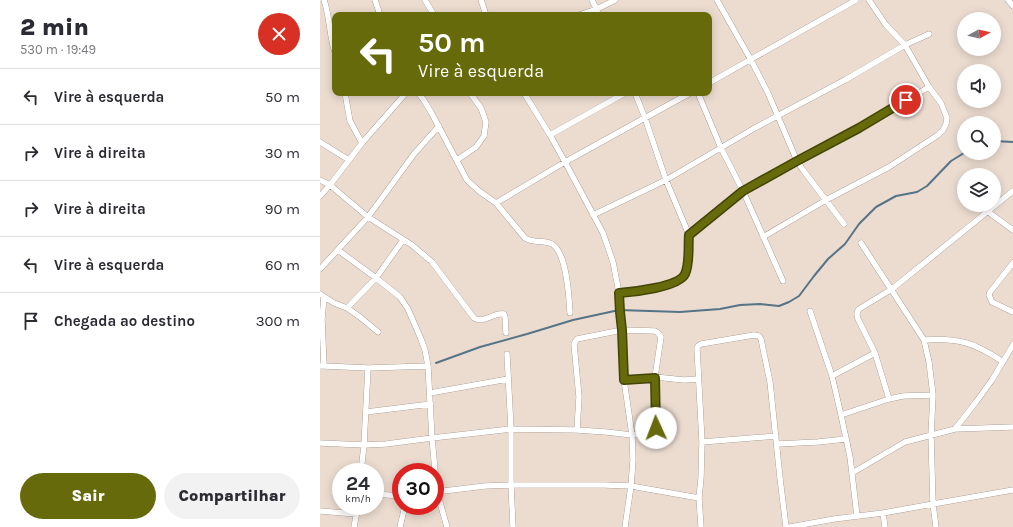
<!DOCTYPE html>
<html lang="pt">
<meta charset="utf-8">
<style>
:root{--surface:#fff;--page:#f2f2f3;--text:#2b2b33;--muted:#7c7c81;--line:#e1e1e2;--accent:#666a0a}
body{margin:0;font-family:Karla,sans-serif;background:var(--page);color:var(--text);height:100vh;display:flex;flex-direction:column;font-size:15px;white-space:nowrap}
*{box-sizing:border-box;margin:0}
p{font-size:13px;color:var(--muted)}
.icon{flex:none;width:22px;height:22px;fill:none;stroke:currentColor;stroke-width:2;stroke-linecap:round;stroke-linejoin:round}
.map{position:relative;flex:1;overflow:hidden}
.details{display:flex;flex-direction:column;background:var(--surface);width:320px}
.details>*{flex:none}
.guide{position:absolute;left:12px;top:12px;width:380px;height:84px;border-radius:8px;box-shadow:0 2px 10px #0003;background:#666a0a;color:#fff;overflow:hidden}
.needle{width:26px;rotate:82deg}
.tools{position:absolute;left:637px;top:12px;display:grid;gap:8px}
.tools a{display:grid;place-items:center;width:44px;height:44px;border-radius:50%;background:var(--surface);box-shadow:0 2px 10px #0003;font-size:20px}
.speed{position:absolute;left:12px;top:463px;display:flex;gap:8px;font-size:20px;font-weight:700;text-align:center}
.speed>*{display:grid;place-content:center;width:52px;height:52px;border-radius:50%;background:var(--surface);box-shadow:0 2px 10px #0003;line-height:1}
.speed small{font-size:10px;font-weight:400}
.speed .limit{border:6px solid #d22;background:#fff;color:#111}
.pin{position:absolute;display:grid;place-items:center;width:34px;height:34px;color:#fff;margin:-17px;border:2px solid #fff;border-radius:50%;box-shadow:0 1px 4px #0007}
.me{position:absolute;width:44px;margin:-22px;rotate:358deg;stroke-linejoin:round;filter:drop-shadow(0 0 3px #0008)}
.turn{display:flex;align-items:center;gap:14px;height:84px;padding:0 20px;font-size:18px}
.turn .icon{width:52px;height:52px;stroke-width:2.5}
.turn b{display:block;font-size:28px;line-height:34px}
.round{display:grid;place-items:center;flex:none;width:42px;height:42px;border-radius:21px;background:var(--page)}
.overview{display:flex;align-items:center;justify-content:space-between;height:68px;padding:0 20px}
h1{font-size:24px;font-weight:800;line-height:30px}
.action{display:flex;gap:8px;margin-top:auto;padding:8px 20px}
.action a{flex:1;height:46px;border-radius:24px;background:var(--accent);color:#fff;font-size:16px;font-weight:800;line-height:46px;text-align:center}
.action a+a{background:var(--page);color:var(--text)}
ul{padding:0;list-style:none}
li{display:flex;align-items:center;gap:12px;height:56px;padding:0 20px;border-top:1px solid var(--line)}
li div{flex:1}
li b{display:block;font-size:15px}
li em{font-style:normal}
main{display:flex;flex:1;min-height:0}
.map>svg:first-child{display:block}
</style>
<main>
<section class="details">
<div class="overview"><div><h1>2 min</h1><p>530 m · 19:49</p></div><a class="round" style="background:#d93025;color:#fff"><svg class="icon" aria-label="close" viewBox="0 0 24 24"><path d="M6 6l12 12M18 6L6 18"/></svg></a></div>
<ul>
<li><svg class="icon" aria-label="left" viewBox="0 0 24 24"><path d="M17 20v-9H6M10 6l-5 5 5 5"/></svg><div><b>Vire à esquerda</b></div><em>50 m</em></li>
<li><svg class="icon" aria-label="right" viewBox="0 0 24 24"><path d="M7 20v-9h11M14 6l5 5-5 5"/></svg><div><b>Vire à direita</b></div><em>30 m</em></li>
<li><svg class="icon" aria-label="right" viewBox="0 0 24 24"><path d="M7 20v-9h11M14 6l5 5-5 5"/></svg><div><b>Vire à direita</b></div><em>90 m</em></li>
<li><svg class="icon" aria-label="left" viewBox="0 0 24 24"><path d="M17 20v-9H6M10 6l-5 5 5 5"/></svg><div><b>Vire à esquerda</b></div><em>60 m</em></li>
<li><svg class="icon" aria-label="arrive" viewBox="0 0 24 24"><path d="M6 21V4h12l-3 4 3 4H6"/></svg><div><b>Chegada ao destino</b></div><em>300 m</em></li>
</ul>
<div class="action"><a>Sair</a><a>Compartilhar</a></div>
</section>
<div class="map">
<svg width="693" height="527" viewBox="0 0 693 527">
<rect width="100%" height="100%" fill="#ecdcd0"/>
<g fill="none" stroke-linecap="round" stroke-linejoin="round">
<path stroke="#567488" stroke-width="2" d="M674,141L693,142
M116,363L160,347L207,334L253,320L299,310L360,312L400,309L420,305L440,304L459,306L469,302L479,296L494,276L508,259L525,244L539,224L556,207L576,196L597,192L607,186L631,161L644,153"/>
<defs>
<path id="minor" d="M4,0C10,17 9,35 15,52
M55,0L60,15
M105,0L114,15
M161,0L166,15
M272,0L279,15
M397,0L431,60L448,93L477,161L483,170L524,224
M688,0L693,6
M259,15L277,9L295,0
M389,83L536,0
M25,93L30,121L42,143
M98,93L103,99L111,112L147,180L159,191L176,203L205,238C214,244 223,239 232,244C247,253 249,297 250,313
M204,93L230,135L245,162L283,233L293,262L299,293L302,330L304,380L312,435L313,460L311,486L305,527
M378,93L401,148L423,191L463,281
M230,135L305,93
M0,142L29,160
M137,160L156,147L164,136L166,122L161,108L150,93
M0,180L10,185L48,217L92,245L112,262L154,318C164,324 174,312 184,314L185,317L186,333
M0,196L10,185L42,143L86,93
M176,203L245,162L370,93
M667,211L693,230
M273,215L346,180L433,129L525,80L585,45L609,34
M369,235L423,191L477,161L539,128L609,87
M443,237L506,200L569,167L618,135L623,130L626,124L627,118L621,103L609,87L585,45L566,25L549,0
M541,243L604,340L609,362L613,395L611,435L613,504L616,527
M18,250L56,278L80,297L88,309L101,339L105,350L108,366L112,438L117,492L127,527
M693,263L670,292L669,295L672,302L693,312
M0,269L48,217L94,154L119,126
M299,293L324,290L349,284L361,280L365,275L368,266L369,235L346,180L325,118L315,93
M0,294L14,303L27,308L40,317L58,332
M4,297L2,319L4,366
M27,308L56,278L83,240
M490,311L512,376L521,415L530,457L537,516
M604,340C623,339 642,339 659,348C668,352 676,357 683,362
M187,354L191,429V485L193,527
M0,366H4L48,368L108,366
M512,376L555,353
M304,380L335,377L364,380L378,379
M110,393L188,379
M569,399L555,353L538,319C537,315 536,313 539,309L572,289L693,191
M46,412L111,404
M521,415L569,399L583,396L613,395
M635,429L693,427
M382,442L456,436
M0,443L44,445L66,444L112,438L191,429L257,430L286,432L312,435L335,434L337,431L335,377L341,337L338,333L335,331L302,330L257,339L254,344L259,397L257,430
M457,444L498,442L526,439
M41,472L44,445L48,368
M532,473L585,442L635,429L656,402L672,380L693,345
M115,492L165,486L191,485H284L311,486L379,498
M55,494L81,496
M0,511L36,514
M563,513L565,527
M34,527L38,506
M80,527L85,506
M381,527L379,498L381,478L382,442L377,348L378,346L381,344L434,335L439,336L441,339L450,382L460,478L466,527
M470,527L514,519L563,513L613,504L693,490"/>
</defs>
<use href="#minor" stroke="#8b7d72" stroke-width="6"/>
<use href="#minor" stroke="#fff" stroke-width="5.5"/>
</g>
<g fill="none" stroke-linecap="round" stroke-linejoin="round">
<defs>
<path id="route" d="M336,428L335,378L304,380L302,330L300,312L299,293C313,292 359,287 365,274C370,264 368,246 369,235L423,191L477,161L539,128L586,100"/>
</defs>
<use href="#route" stroke="#424506" stroke-width="10"/>
<use href="#route" stroke="#666a0a" stroke-width="7"/>
</g>
</svg>
<div class="tools">
<a><svg class="needle" viewBox="-14 -14 28 28"><path d="M0-13l5 13h-10z" fill="#e53935"/><path d="M0 13l5-13h-10z" fill="#7c7c81"/></svg></a>
<a><svg class="icon" aria-label="sound" viewBox="0 0 24 24"><path d="M4 9h4l5-4v14l-5-4H4zM17 9q2 3 0 6"/></svg></a>
<a><svg class="icon" aria-label="search" viewBox="0 0 24 24"><circle cx="10" cy="10" r="6"/><path d="M15 15l6 6"/></svg></a>
<a><svg class="icon" aria-label="layers" viewBox="0 0 24 24"><path d="M12 4l9 5-9 5-9-5zM3 14l9 5 9-5"/></svg></a>
</div>
<div class="speed"><div>24<small>km/h</small></div><div class="limit">30</div></div>
<div class="pin" style="left:586px;top:100px;background:#d93025"><svg class="icon" aria-label="arrive" viewBox="0 0 24 24"><path d="M6 21V4h12l-3 4 3 4H6"/></svg></div>
<svg class="me" style="left:336px;top:428px" viewBox="-20 -20 40 40"><circle r="19" fill="#fff"/><path d="M0-13L10 11 0 6-10 11z" fill="#666a0a"/></svg>
<div class="guide">
<div class="turn"><svg class="icon" aria-label="left" viewBox="0 0 24 24"><path d="M17 20v-9H6M10 6l-5 5 5 5"/></svg><div><b>50 m</b>Vire à esquerda</div></div>
</div>
</div>
</main>
